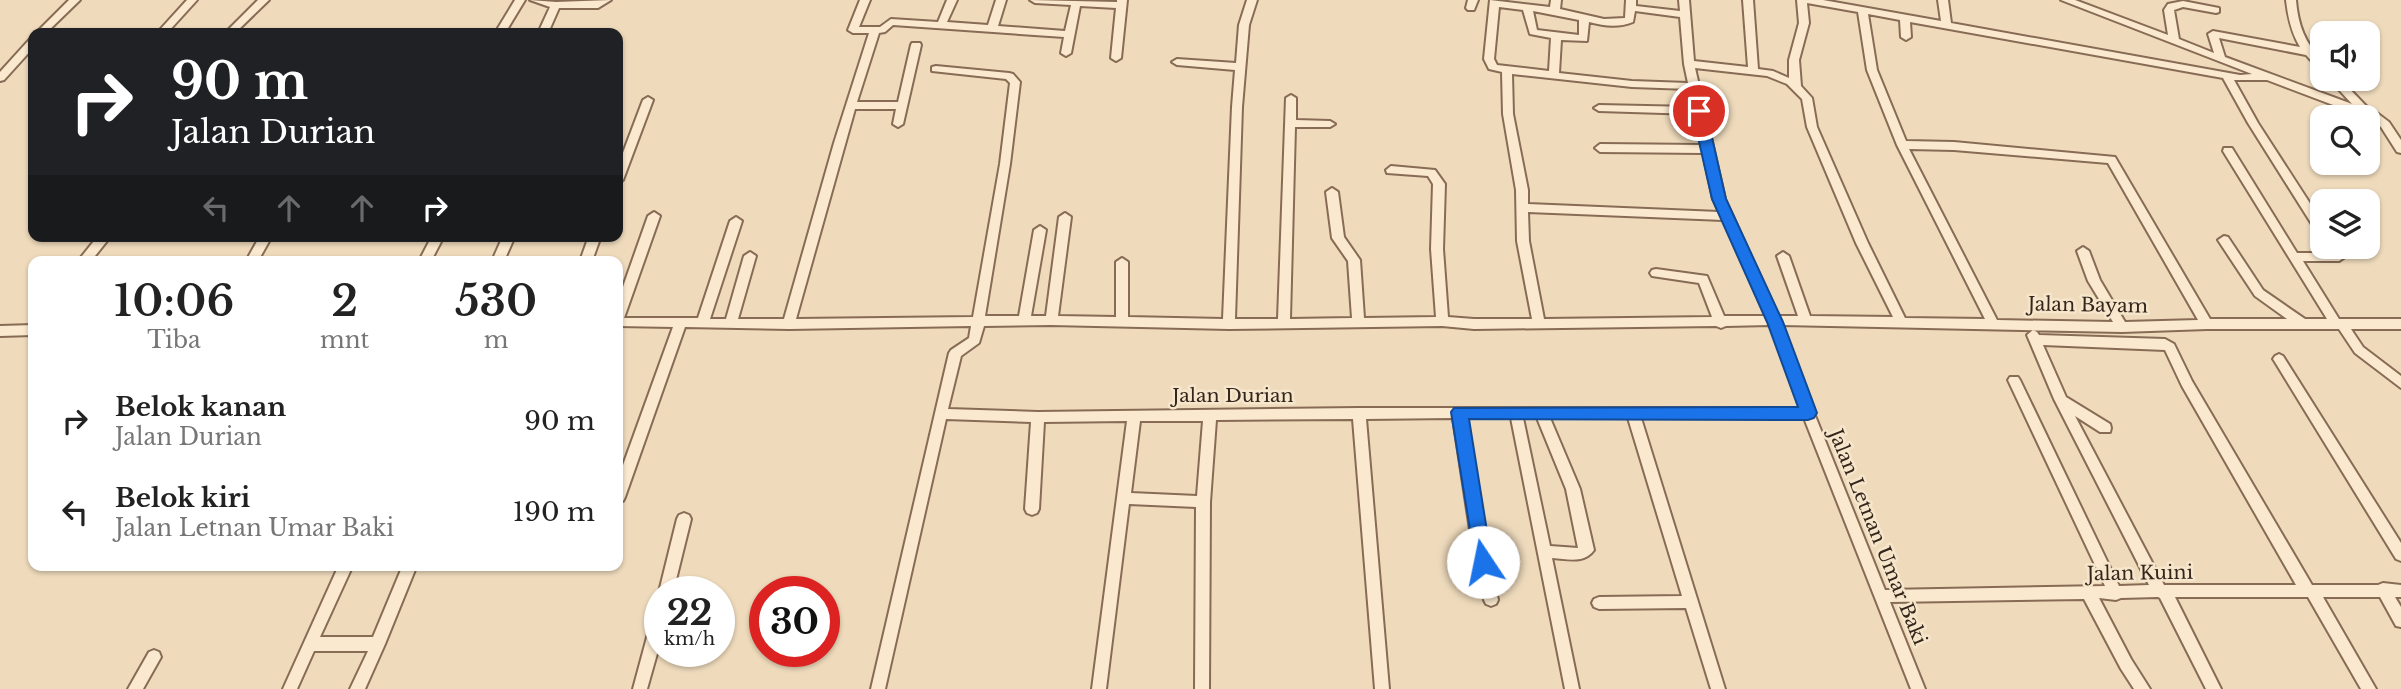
<!DOCTYPE html>
<html lang="id">
<style>
:root{--surface:#fff;--page:#f2f2f2;--text:#222;--muted:#767676}
body{margin:0;font-family:"Libre Baskerville",serif;background:var(--page);color:var(--text);height:100vh;display:flex;flex-direction:column;font-size:26px;white-space:nowrap}
*{box-sizing:border-box;margin:0}
p{font-size:23px;color:var(--muted)}
.icon{flex:none;width:38px;height:38px;fill:none;stroke:currentColor;stroke-width:2;stroke-linecap:round;stroke-linejoin:round}
.map{position:relative;flex:1;overflow:hidden}
.sheet{position:absolute;left:28px;top:256px;width:595px;height:315px;display:flex;flex-direction:column;background:var(--surface);border-radius:14px;box-shadow:0 2px 5px #0004}
.sheet>*{flex:none}
.guide{position:absolute;left:28px;top:28px;width:595px;height:214px;border-radius:14px;box-shadow:0 2px 5px #0004;background:#202124;color:#fff;overflow:hidden}
.fabs{position:absolute;left:2310px;top:21px;display:grid;gap:14px}
.fabs a{display:grid;place-items:center;width:70px;height:70px;border-radius:14px;background:var(--surface);box-shadow:0 2px 5px #0004;font-size:35px}
.speed{position:absolute;left:644px;top:576px;display:flex;gap:14px;font-size:35px;font-weight:700;text-align:center}
.speed>*{display:grid;place-content:center;width:91px;height:91px;border-radius:50%;background:var(--surface);box-shadow:0 2px 5px #0004;line-height:1}
.speed small{font-size:18px;font-weight:400}
.speed .limit{border:10px solid #d22;background:#fff;color:#111}
.pin{position:absolute;display:grid;place-items:center;width:60px;height:60px;color:#fff;margin:-30px;border:4px solid #fff;border-radius:50%;box-shadow:0 2px 7px #0007}
.me{position:absolute;width:77px;margin:-38px;rotate:349deg;stroke-linejoin:round;filter:drop-shadow(0 0 5px #0008)}
.turn{display:flex;align-items:center;gap:24px;height:147px;padding:0 28px;font-size:32px}
.turn .icon{width:91px;height:91px;stroke-width:2.5}
.turn b{display:block;font-size:49px;line-height:60px}
.lanes{display:flex;align-items:center;height:66px;padding:0 28px;background:#0003;justify-content:center;gap:35px;direction:ltr}
.lanes .off{opacity:.35}
.eta{display:flex;justify-content:space-evenly;align-items:center;height:119px;text-align:center}
.eta b{font-size:42px;font-weight:600;line-height:49px}
ul{padding:0;list-style:none}
li{display:flex;align-items:center;gap:21px;height:91px;padding:0 28px}
li div{flex:1}
li b{display:block;font-size:26px}
li em{font-style:normal}
.map>svg:first-child{display:block}
</style>
<div class="map">
<svg width="2401" height="689" viewBox="0 0 2401 689">
<rect width="100%" height="100%" fill="#efdbbc"/>
<g fill="none" stroke-linecap="round" stroke-linejoin="round">
<defs>
<path id="minor" d="M69,0H80L46,33H36Z
M187,0H197L167,33H157Z
M258,0H269L235,33H225Z
M515,0H525L505,33H495Z
M530,0L556,2L611,0L598,8H559L548,33H538L550,7Z
M860,0H870L859,27H880L891,19L938,22L947,0H957L947,22L988,25L996,0H1006L998,26L1065,31L1071,5L1035,3L1030,0L1117,2V0H1127L1121,58L1116,61L1111,58L1116,8L1080,6L1071,53L1066,56L1061,53L1064,37L893,25L885,32L879,33L857,102H898L911,45L912,43H920L921,45L903,124L898,127L893,124L896,109H855L796,319L973,317L1000,164L1010,83L1006,79L932,71V67L936,66L1009,73L1013,74L1020,82L1010,164L985,316H1019L1034,230L1040,226L1046,230L1031,316H1046L1059,217L1065,213L1071,217L1058,316L1116,317V262L1122,258L1128,262V317L1223,319L1232,107L1235,70L1177,65L1172,62L1177,59L1236,63L1239,25L1247,0H1257L1249,25L1242,107L1235,319H1278L1286,98L1291,95L1296,98V120L1330,121L1335,124L1330,127H1295L1290,319L1352,318L1348,261L1332,238L1326,192L1332,188L1338,192L1344,237L1360,260L1364,318L1436,317L1431,249L1433,184L1428,176L1387,173L1386,170L1391,166L1435,170L1445,184L1443,249L1448,317L1474,319H1532L1517,241L1516,190L1503,114L1502,72L1489,69L1484,59L1490,0L1550,7L1551,0H1561L1560,9L1604,19L1625,18L1626,0H1636V6L1680,11L1679,0H1689L1694,61L1748,67L1743,0H1753L1758,69L1773,71L1789,78V60L1799,23L1797,0H1823L1941,21L1938,0H1948L1951,23L2240,75L2252,74L2061,0H2075L2168,35L2164,10L2168,4L2183,1L2219,8V12L2216,13L2183,7L2174,10L2179,39L2214,53L2208,34L2213,31L2300,47C2291,32 2288,17 2286,0H2296C2298,25 2305,43 2322,60V69L2318,68L2306,55L2219,38L2225,57L2352,104L2329,79H2340L2368,108L2377,113L2389,122L2401,140V153L2397,152L2381,127L2363,114L2341,108L2267,80H2234L2258,123L2322,222V235L2318,234L2248,123L2223,78L1910,22L1911,37L1906,40L1901,37L1900,20L1868,14L1877,70L1906,141L1954,142L2115,157L2210,319H2287L2255,296L2218,240L2224,236L2228,237L2263,290L2305,319H2327L2223,151L2224,148H2232L2297,253H2330L2326,247H2338L2345,257L2339,261H2303L2339,319H2401V329H2351L2363,347L2401,376V388L2355,353L2339,329H2207L2122,332L1782,325L1814,413L1885,590L2105,586L2008,380L2010,377H2018L2020,380L2119,586L2149,585L2054,399L2027,335L2033,330L2037,332L2039,335L2165,339L2174,344L2192,381L2312,585H2378L2383,583L2401,585V597H2395L2401,607V627L2396,626L2380,597H2323L2376,689H2361L2308,597H2175L2221,689H2206L2160,598L2158,597L2121,598L2116,600L2099,598L2131,659L2150,689H2134L2121,669L2084,599L1890,602L1925,689H1911L1804,418H1641L1725,689H1711L1686,608L1599,609L1594,607L1592,603L1594,599L1599,597L1682,596L1628,418H1550L1580,489L1594,550C1584,564 1568,559 1552,558L1579,689H1565L1511,418H1466L1486,543L1498,600L1496,604L1491,606L1486,604L1484,600L1472,543L1453,418L1366,419L1389,689H1375L1353,419L1216,420L1210,502L1209,689H1195L1196,507L1129,504L1106,689H1092L1127,421L1044,422L1039,509L1037,513L1032,515L1027,513L1025,509L1031,422L946,419L885,689H871L949,353L951,350L969,338L971,326L789,329L685,327L625,497L623,501L618,503V479L673,327L618,326V301L648,216L654,212L660,216L624,318H698L730,221L736,217L742,221L710,319H726L744,256L750,252L756,256L738,319H784L834,143L869,33H853L848,30ZM1807,3L1858,12L1867,70L1897,145L1985,319L1905,318L1868,243L1817,127L1812,98L1801,86L1799,60L1809,23ZM1499,7L1523,10L1530,34L1551,38L1549,71L1497,65L1494,59ZM1533,11L1579,20V35L1537,30ZM1635,11L1680,17L1684,64L1688,83L1632,81L1559,73L1561,40L1587,41L1589,22C1605,26 1618,28 1633,22ZM1695,68L1767,76L1787,84L1802,99L1807,127L1856,243L1893,317L1810,316L1789,256L1783,252L1777,256L1798,316H1778L1725,199ZM1512,74L1632,87L1689,89L1693,107L1599,105L1594,108L1599,111L1695,114L1702,145L1600,144L1595,148L1600,152L1703,153L1713,199L1719,212L1528,204V190L1513,114ZM1909,149L1954,150L2108,163L2198,320L2125,322L2100,280L2089,251L2083,247L2077,251L2088,281L2113,322L1997,320ZM1528,212L1723,220L1766,316H1724L1707,276L1656,269L1652,270L1650,273L1652,276L1699,283L1712,317L1544,319L1529,241ZM1051,325L1229,329L1442,326L1474,329L1716,326L1721,328L1726,326L1770,325L1800,408H1359L1038,412L948,409L961,356L979,343L984,326ZM2043,345L2165,350L2182,386L2296,585H2164L2075,416L2100,432H2110L2111,428L2110,424L2066,397ZM1523,418H1537L1566,489L1578,548L1550,546ZM1140,421H1203L1197,496L1131,493Z
M1468,0H1478L1474,10H1468L1466,8Z
M33,39V48L4,80L0,81V72L29,40Z
M648,97L653,100L623,180L618,184V166L643,100Z
M98,236H111L91,261H78Z
M260,236H272L258,261H246Z
M432,236H444L431,261H419Z
M503,236H515L504,261H492Z
M589,236H601L592,261H580Z
M33,325V335L0,336V326Z
M2279,354L2283,356L2401,543V561L2396,559L2275,362L2273,359L2275,356Z
M684,513L689,515L691,519L673,592H660V594L659,592L677,519L679,515Z
M339,565H353L320,637H373L403,565H417L385,644L365,689H350L368,651H314L297,689H283Z
M660,609V643L647,689H633L653,615L655,610Z
M154,650L159,652L161,657L143,689H128L149,652Z"/>
</defs>
<use href="#minor" stroke="#876b55" stroke-width="4"/>
<use href="#minor" fill="#fae9cf" fill-rule="evenodd"/>
</g>
<path fill="#1a73e8" stroke="#114b97" stroke-width="2" d="M1699,106L1706,111L1726,199L1783,322L1817,413L1814,418L1808,420L1469,419L1492,562L1489,567L1483,570L1476,567L1451,412L1454,408L1798,407L1767,322L1712,199L1692,111Z"/>
<g text-anchor="middle" dominant-baseline="central" stroke-width="5" stroke-linejoin="round" paint-order="stroke">
<g font-size="19" fill="#35251b" stroke="#f6e6cc">
<text transform="translate(2088 305) rotate(1)">Jalan Bayam</text>
<text x="1233" y="395">Jalan Durian</text>
<text transform="translate(1878 537) rotate(68)">Jalan Letnan Umar Baki</text>
<text transform="translate(2140 573) rotate(-1)">Jalan Kuini</text>
</g>
</g>
</svg>
<div class="fabs">
<a><svg class="icon" aria-label="sound" viewBox="0 0 24 24"><path d="M4 9h4l5-4v14l-5-4H4zM17 9q2 3 0 6"/></svg></a>
<a><svg class="icon" aria-label="search" viewBox="0 0 24 24"><circle cx="10" cy="10" r="6"/><path d="M15 15l6 6"/></svg></a>
<a><svg class="icon" aria-label="layers" viewBox="0 0 24 24"><path d="M12 4l9 5-9 5-9-5zM3 14l9 5 9-5"/></svg></a>
</div>
<div class="speed"><div>22<small>km/h</small></div><div class="limit">30</div></div>
<div class="pin" style="left:1699px;top:111px;background:#d93025"><svg class="icon" aria-label="arrive" viewBox="0 0 24 24"><path d="M6 21V4h12l-3 4 3 4H6"/></svg></div>
<svg class="me" style="left:1483px;top:562px" viewBox="-20 -20 40 40"><circle r="19" fill="#fff"/><path d="M0-13L10 11 0 6-10 11z" fill="#1a73e8"/></svg>
<div class="guide">
<div class="turn"><svg class="icon" aria-label="right" viewBox="0 0 24 24"><path d="M7 20v-9h11M14 6l5 5-5 5"/></svg><div><b>90 m</b>Jalan Durian</div></div>
<div class="lanes"><svg class="icon off" aria-label="left" viewBox="0 0 24 24"><path d="M17 20v-9H6M10 6l-5 5 5 5"/></svg><svg class="icon off" aria-label="ahead" viewBox="0 0 24 24"><path d="M12 20V5M6 11l6-6 6 6"/></svg><svg class="icon off" aria-label="ahead" viewBox="0 0 24 24"><path d="M12 20V5M6 11l6-6 6 6"/></svg><svg class="icon" aria-label="right" viewBox="0 0 24 24"><path d="M7 20v-9h11M14 6l5 5-5 5"/></svg></div>
</div>
<section class="sheet">
<div class="eta">
<div><b>10:06</b><p>Tiba</p></div>
<div><b>2</b><p>mnt</p></div>
<div><b>530</b><p>m</p></div>
</div>
<ul>
<li><svg class="icon" aria-label="right" viewBox="0 0 24 24"><path d="M7 20v-9h11M14 6l5 5-5 5"/></svg><div><b>Belok kanan</b><p>Jalan Durian</p></div><em>90 m</em></li>
<li><svg class="icon" aria-label="left" viewBox="0 0 24 24"><path d="M17 20v-9H6M10 6l-5 5 5 5"/></svg><div><b>Belok kiri</b><p>Jalan Letnan Umar Baki</p></div><em>190 m</em></li>
</ul>
</section>
</div>
